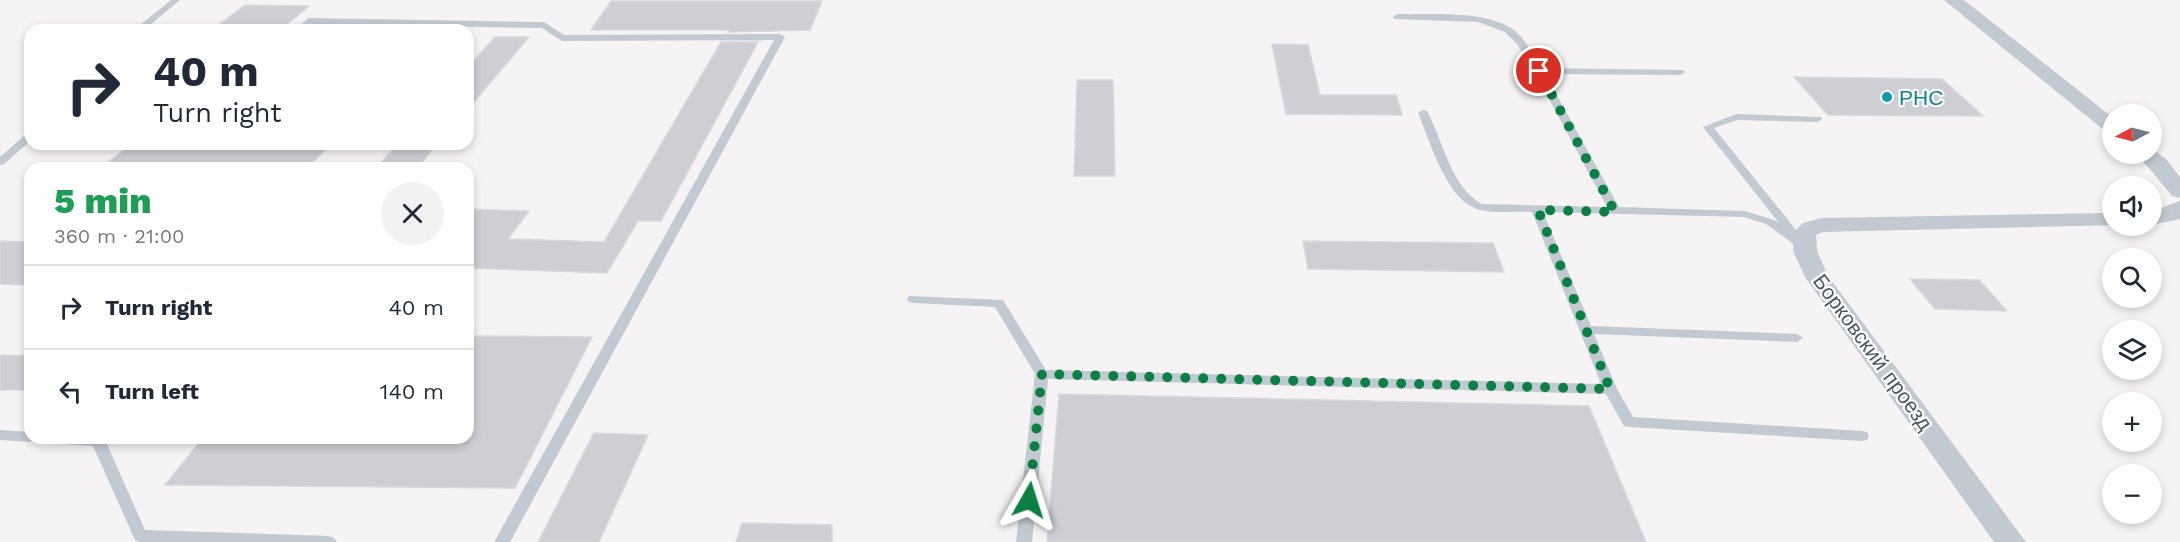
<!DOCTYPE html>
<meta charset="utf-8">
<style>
:root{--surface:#fff;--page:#f2f2f3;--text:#1f2937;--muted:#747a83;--line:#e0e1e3}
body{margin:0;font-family:"Work Sans",sans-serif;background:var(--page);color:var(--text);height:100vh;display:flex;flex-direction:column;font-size:22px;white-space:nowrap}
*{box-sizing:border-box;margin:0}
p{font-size:20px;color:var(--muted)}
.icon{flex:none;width:33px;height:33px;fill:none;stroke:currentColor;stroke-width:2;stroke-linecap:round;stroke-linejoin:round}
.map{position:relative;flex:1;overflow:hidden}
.sheet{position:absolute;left:24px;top:162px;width:450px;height:282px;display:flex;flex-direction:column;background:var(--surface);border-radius:18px;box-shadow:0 3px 9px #0003}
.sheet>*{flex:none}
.top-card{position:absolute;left:24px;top:24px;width:450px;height:126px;border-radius:18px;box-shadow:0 3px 9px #0003;background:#fff;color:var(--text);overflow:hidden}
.needle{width:39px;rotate:263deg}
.controls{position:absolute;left:2102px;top:104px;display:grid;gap:12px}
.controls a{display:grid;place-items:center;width:60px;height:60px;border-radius:50%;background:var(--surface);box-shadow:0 3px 9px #0003;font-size:30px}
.pin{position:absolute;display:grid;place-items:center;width:51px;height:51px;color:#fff;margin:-26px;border:3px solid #fff;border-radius:50%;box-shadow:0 2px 6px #0007}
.me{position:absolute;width:66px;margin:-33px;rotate:6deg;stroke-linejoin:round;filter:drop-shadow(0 0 4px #0008)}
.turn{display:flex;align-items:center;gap:21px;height:126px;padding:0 30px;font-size:27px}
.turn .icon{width:78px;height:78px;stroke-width:2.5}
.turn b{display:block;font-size:42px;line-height:51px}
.round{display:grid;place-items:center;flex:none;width:63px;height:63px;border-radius:32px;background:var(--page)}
.headline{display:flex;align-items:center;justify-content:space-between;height:102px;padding:0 30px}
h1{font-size:36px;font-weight:800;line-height:45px;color:#1e9e55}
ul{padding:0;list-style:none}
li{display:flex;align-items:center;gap:18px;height:84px;padding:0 30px;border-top:2px solid var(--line)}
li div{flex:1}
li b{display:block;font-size:22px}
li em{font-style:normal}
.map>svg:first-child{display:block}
</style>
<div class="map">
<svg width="2180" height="542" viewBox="0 0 2180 542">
<rect width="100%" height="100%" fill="#f5f3f3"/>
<path fill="#cdcfd5" stroke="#d7d9de" stroke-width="1.5" d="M611,1H822L810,30L728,32L729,30H591Z
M245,5L309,6L280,30H212Z
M495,37H529L468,109V67Z
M721,42H758L661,221H638L607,273L468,268V209L529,211L508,239L604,242Z
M1272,44L1308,45L1320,95H1396L1402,115L1286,114Z
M1794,77L1942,79L1983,116L1828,115Z
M1077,80H1113L1115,176H1074Z
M131,144H331L307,168H101Z
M398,144H437L417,168H376Z
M0,241L30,242V285L0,284Z
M1303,241L1493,243L1504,272L1308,269Z
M1910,279L1979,280L2007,311L1935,309Z
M468,336L592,337L515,488L165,485L203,438H468Z
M0,355L30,356V390H0Z
M1059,394L1589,406L1646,542H1047Z
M594,433L648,435L599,542H538Z
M742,523L832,525V542H736Z"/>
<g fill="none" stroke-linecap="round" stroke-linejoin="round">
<path fill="#c1cad2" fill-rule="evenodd" d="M171,0H180L144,30H134Z
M1397,14C1432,15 1481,10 1511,28C1525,37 1533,55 1542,68L1683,70L1685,72L1680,75L1545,74L1619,207L1745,211L1774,220L1779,223L1703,127L1736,114L1821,117L1822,119L1817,122L1737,120L1714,128L1797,231L1799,233L1796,236L1809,246L1807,248H1799L1766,224L1744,217L1543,212L1591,326L1797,334L1803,338L1797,342L1594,334L1617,389L1633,417L1862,431L1867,432L1869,436L1867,440L1862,441L1629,427L1624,426L1606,394L1048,379L1032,542H1016L1035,374L995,307L913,303L909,302L907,299L909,296L1003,300L1046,370L1601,384L1532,212C1517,211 1491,214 1477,209C1446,199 1430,141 1418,113L1423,110L1427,111C1443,140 1451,188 1482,204L1607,207L1534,71L1517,44L1505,32L1478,22L1394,19L1393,17Z
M309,18L544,22L564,35L780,34L785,37L510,542H494L774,40L562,41L542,28L311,24L303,30H294Z
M30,133V141L4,164L0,165V157L26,134Z
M0,430L30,432V438H36L30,442L0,440Z
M40,438H108L106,442L145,530L329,536L334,538L337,542H140L135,540L93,446L47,443L42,442Z"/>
<path fill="#c1cad2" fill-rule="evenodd" d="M1944,0H1964L2112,117V133L2105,131Z
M2151,148L2166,159L2180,177V198L2172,196L2150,169L2134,153H2151Z
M2180,201V219L2151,225V211C2162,209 2169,204 2180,201Z
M2112,213V225H2119L1823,232L1816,235L1817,251L1828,276L2026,542H1994L1805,277L1793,251V233L1803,223L1821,218Z"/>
</g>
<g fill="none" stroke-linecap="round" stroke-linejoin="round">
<path stroke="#0b8043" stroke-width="10" stroke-dasharray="0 18" d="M1029,500L1042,374L1610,389L1538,210L1615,212L1539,71"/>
</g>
<circle fill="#0f9aa8" stroke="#fff" stroke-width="2" cx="1887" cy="97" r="6"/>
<g text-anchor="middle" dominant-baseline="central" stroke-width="4.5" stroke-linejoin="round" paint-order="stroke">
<g font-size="21" fill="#0d838f" stroke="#fff" text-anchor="start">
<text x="1899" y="97">РНС</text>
</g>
<g font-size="21" fill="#4a5661" stroke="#fff">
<text transform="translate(1873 352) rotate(54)">Борковский проезд</text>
</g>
</g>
</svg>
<div class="controls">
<a><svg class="needle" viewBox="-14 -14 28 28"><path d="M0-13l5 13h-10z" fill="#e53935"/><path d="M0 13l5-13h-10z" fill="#747a83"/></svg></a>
<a><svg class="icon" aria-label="sound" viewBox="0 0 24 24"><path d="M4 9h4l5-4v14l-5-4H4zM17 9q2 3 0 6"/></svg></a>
<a><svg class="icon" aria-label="search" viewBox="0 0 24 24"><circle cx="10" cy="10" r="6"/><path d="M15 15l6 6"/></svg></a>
<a><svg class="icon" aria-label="layers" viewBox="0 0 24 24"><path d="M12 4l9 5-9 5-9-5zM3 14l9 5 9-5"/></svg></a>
<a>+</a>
<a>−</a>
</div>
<div class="pin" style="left:1539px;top:71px;background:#d93025"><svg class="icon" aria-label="arrive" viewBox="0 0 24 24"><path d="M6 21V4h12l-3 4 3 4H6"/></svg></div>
<svg class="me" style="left:1029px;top:500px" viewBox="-20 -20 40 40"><path d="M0-17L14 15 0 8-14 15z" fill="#0b8043" stroke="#fff" stroke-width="4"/></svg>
<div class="top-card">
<div class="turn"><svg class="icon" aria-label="right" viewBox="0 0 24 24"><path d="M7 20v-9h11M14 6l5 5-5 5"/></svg><div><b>40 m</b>Turn right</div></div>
</div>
<section class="sheet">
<div class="headline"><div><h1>5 min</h1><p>360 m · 21:00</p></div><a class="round"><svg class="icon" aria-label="close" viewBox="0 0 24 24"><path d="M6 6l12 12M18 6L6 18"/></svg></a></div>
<ul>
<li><svg class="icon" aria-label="right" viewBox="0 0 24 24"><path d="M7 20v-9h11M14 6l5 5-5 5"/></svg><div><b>Turn right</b></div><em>40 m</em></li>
<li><svg class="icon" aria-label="left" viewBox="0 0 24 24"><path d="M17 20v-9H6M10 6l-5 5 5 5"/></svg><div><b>Turn left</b></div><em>140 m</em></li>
</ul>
</section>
</div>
